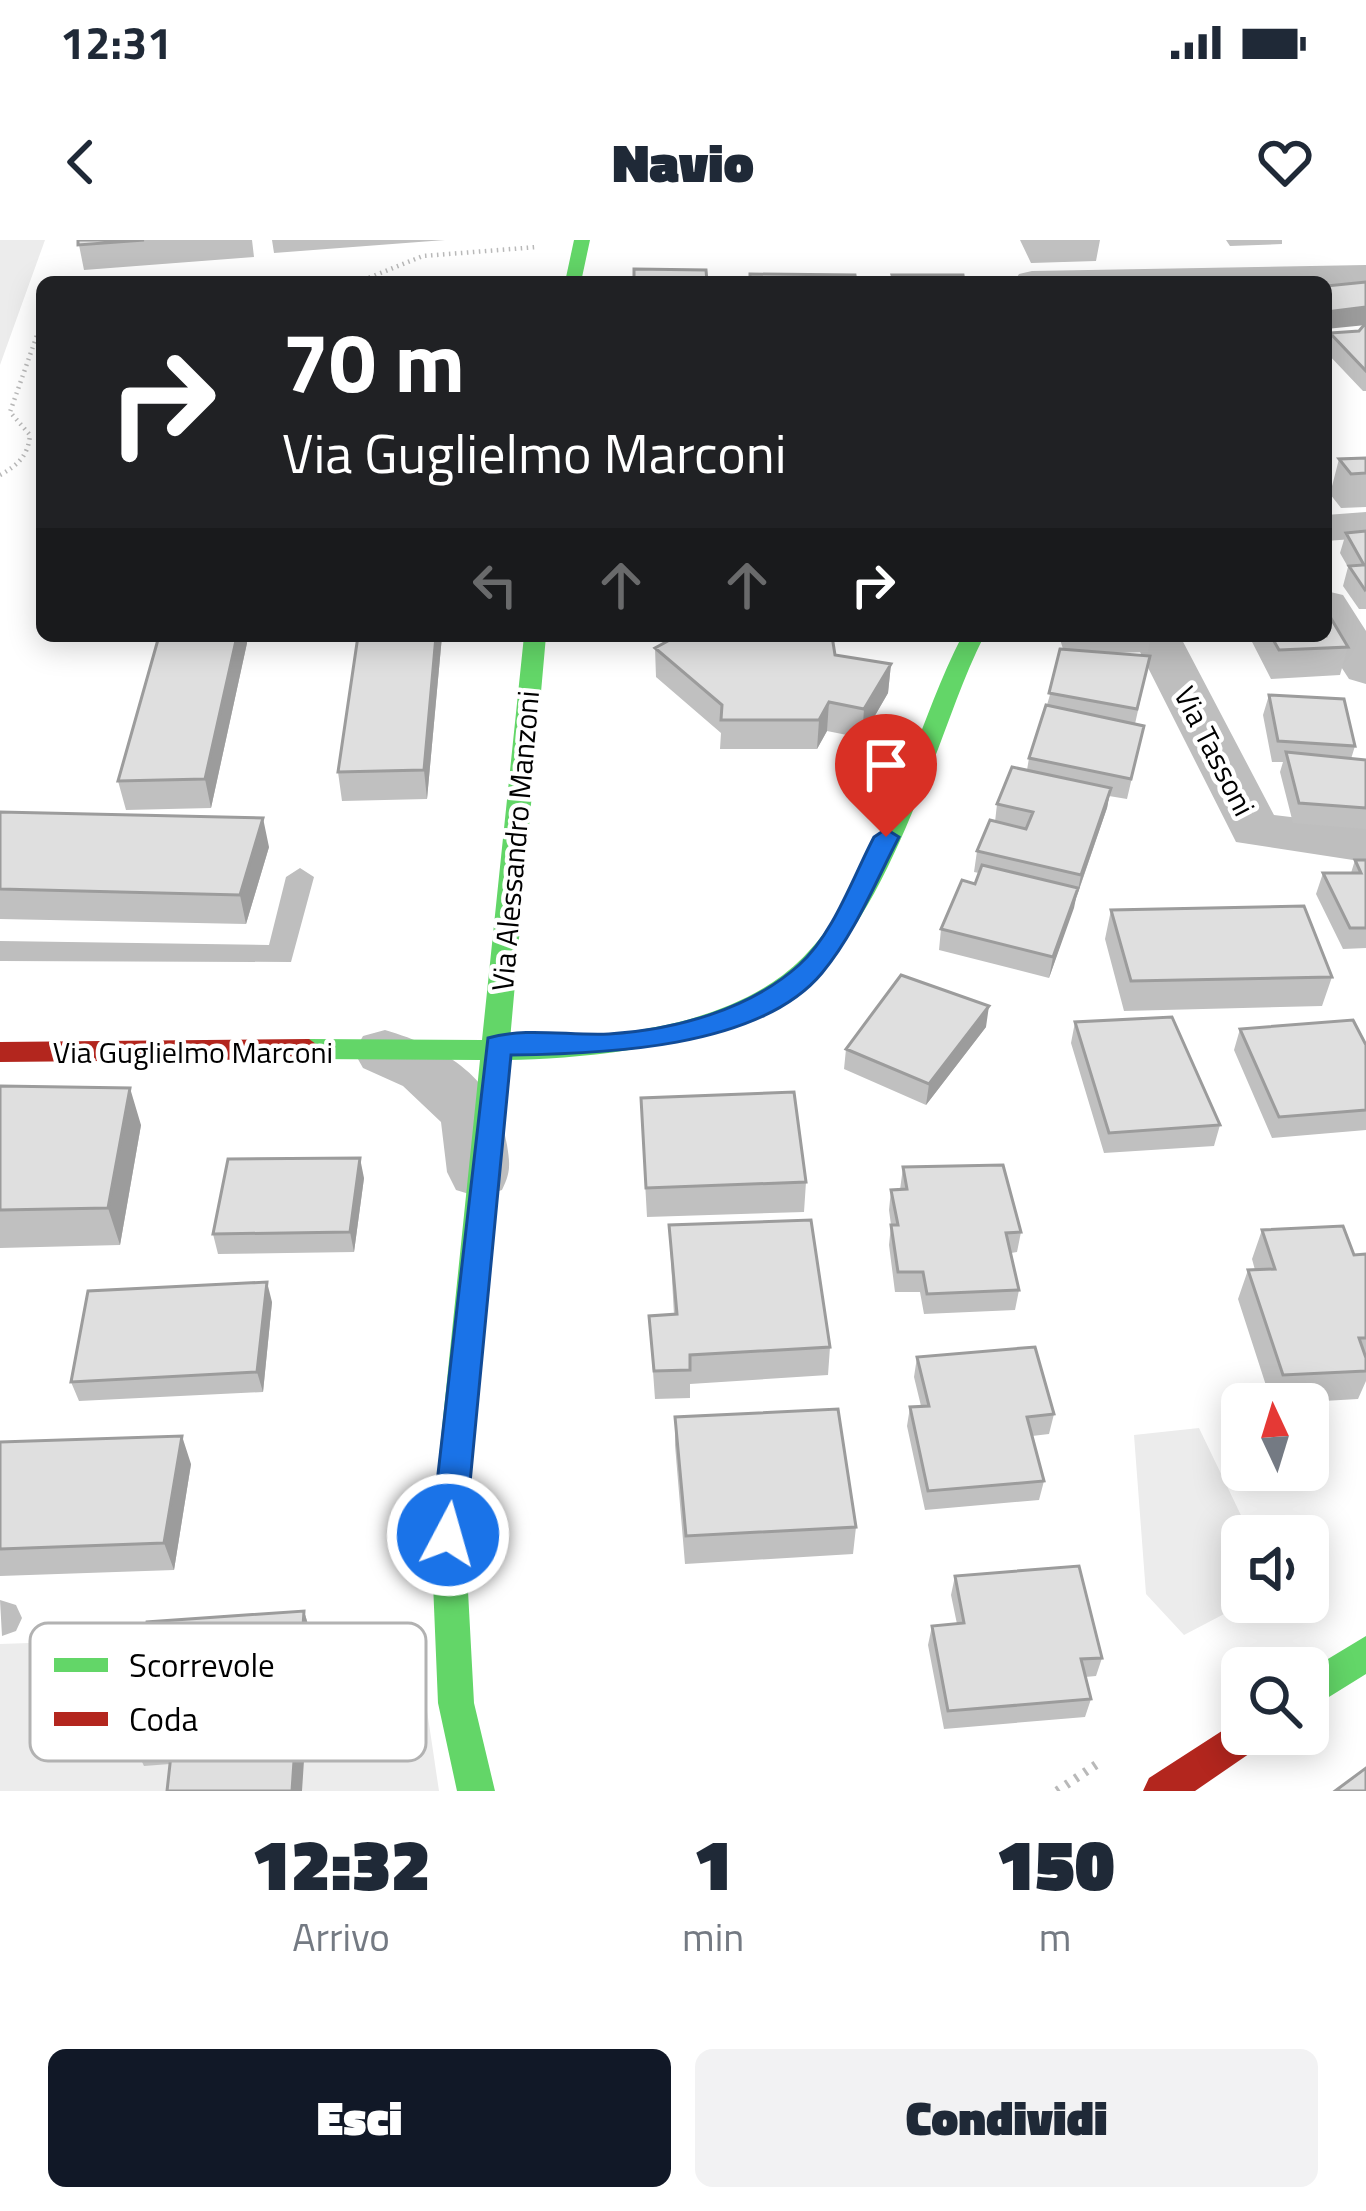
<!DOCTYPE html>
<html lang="it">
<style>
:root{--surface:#fff;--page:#f2f2f3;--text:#1f2937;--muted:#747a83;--accent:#111827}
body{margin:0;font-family:"Titillium Web",sans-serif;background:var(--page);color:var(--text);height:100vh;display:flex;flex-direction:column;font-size:45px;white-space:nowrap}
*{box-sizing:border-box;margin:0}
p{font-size:39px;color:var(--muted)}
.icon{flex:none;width:66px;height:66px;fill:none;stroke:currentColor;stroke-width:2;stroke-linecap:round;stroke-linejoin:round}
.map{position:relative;height:1551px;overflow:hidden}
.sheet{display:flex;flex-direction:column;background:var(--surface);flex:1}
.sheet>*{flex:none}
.hud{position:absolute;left:36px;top:36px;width:1296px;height:366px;border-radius:18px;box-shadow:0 6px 30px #0003;background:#202124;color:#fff;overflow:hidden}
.needle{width:78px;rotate:356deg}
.tools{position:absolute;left:1221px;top:1143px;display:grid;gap:24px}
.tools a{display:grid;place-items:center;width:108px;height:108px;border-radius:18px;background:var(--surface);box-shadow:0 6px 30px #0003;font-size:60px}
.pin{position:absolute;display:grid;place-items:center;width:102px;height:102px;color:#fff;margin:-123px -51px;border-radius:50% 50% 50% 0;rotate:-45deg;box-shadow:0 0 12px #0007}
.pin .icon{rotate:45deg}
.me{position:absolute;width:132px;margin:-66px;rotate:6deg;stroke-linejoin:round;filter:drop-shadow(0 0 9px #0008)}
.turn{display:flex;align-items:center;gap:42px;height:252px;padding:0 48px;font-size:54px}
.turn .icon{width:156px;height:156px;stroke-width:2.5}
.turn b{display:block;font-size:84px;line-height:102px}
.lanes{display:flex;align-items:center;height:114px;padding:0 48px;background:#0003;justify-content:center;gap:60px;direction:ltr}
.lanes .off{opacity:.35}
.eta{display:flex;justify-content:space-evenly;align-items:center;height:204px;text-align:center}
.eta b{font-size:72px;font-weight:800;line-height:84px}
.button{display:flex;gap:24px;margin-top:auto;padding:24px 48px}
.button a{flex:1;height:138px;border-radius:18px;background:var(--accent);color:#fff;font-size:48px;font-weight:800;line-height:138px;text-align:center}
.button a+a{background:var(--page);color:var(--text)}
.status{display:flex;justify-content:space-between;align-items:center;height:84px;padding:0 60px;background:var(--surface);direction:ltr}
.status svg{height:33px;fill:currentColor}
header{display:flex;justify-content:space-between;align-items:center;height:156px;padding:0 48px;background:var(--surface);font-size:54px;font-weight:800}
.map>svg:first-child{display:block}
</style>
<div class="status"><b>12:31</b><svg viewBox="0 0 49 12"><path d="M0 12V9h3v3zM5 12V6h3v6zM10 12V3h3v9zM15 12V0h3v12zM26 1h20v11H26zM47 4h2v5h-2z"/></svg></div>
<header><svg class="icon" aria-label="back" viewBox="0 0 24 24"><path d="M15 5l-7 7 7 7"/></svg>Navio<svg class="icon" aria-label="heart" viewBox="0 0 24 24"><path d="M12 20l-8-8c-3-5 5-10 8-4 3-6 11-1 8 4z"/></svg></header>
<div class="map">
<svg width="1366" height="1551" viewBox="0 0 1366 1551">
<rect width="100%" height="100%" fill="#fff"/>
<path fill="#ececec" d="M0,0H45L0,125Z
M1199,1188L1251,1296H1242V1362H1247L1184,1395L1146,1354L1134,1195Z
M415,1390L439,1551H0V1404Z"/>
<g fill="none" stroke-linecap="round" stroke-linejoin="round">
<path stroke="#b9b9b9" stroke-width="4.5" stroke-dasharray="1.5 4.5" stroke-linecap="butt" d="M358,42L423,16L537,7
M0,235C18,225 28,216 30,195L10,172L42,81"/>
<path stroke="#b9b9b9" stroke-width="9" stroke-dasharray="3 8" stroke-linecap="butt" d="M1057,1551L1100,1522"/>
<path fill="#bebebe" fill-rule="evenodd" d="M300,628L314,637L291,722L0,721V701L269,705L286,637Z
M0,1360L16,1365L22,1378L16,1391L2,1396Z"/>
<path fill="#bebebe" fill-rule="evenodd" d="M1366,25V47L1326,48V42H1014L1019,34L1032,31Z
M1366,272V298L1326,301V275Z
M1326,351L1343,355L1366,391V444L1349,439L1321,396H1326Z
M1132,396H1180L1274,575L1366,586V622L1236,602Z
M385,790C446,808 497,838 507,905C510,924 511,932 502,950L479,957L456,950L447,932L441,882L403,846L363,828L354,812L363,796Z"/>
<path fill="#63d668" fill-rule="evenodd" d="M574,0H590L581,42H565Z
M524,396H546L510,800C599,798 709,791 783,735C841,692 875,605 902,540C922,492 938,443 962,396H984C959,446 944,498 922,549C894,617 861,694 806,745C742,803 591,819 508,820L465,1295L474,1463L495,1551H457L438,1463L431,1295L480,820L309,819L295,809L309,799L482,800Z
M1366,1396V1434L1308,1470V1431Z"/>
<path fill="#b3261e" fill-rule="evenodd" d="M309,799L323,809L309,819L0,822V802Z
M1242,1478V1494H1265L1259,1507L1195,1551H1143L1149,1538Z"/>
</g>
<path fill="#c0c0c0" d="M78,0H252L254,17L84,30Z
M272,0H445L274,13Z
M1020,0H1100L1096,21L1031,23Z
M1226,0H1282V4L1230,6Z
M1366,85V151H1363L1326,112V109L1330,93L1359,91Z
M1366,217V267L1341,268L1330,254L1339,219Z
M1366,291V369H1359L1343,346L1348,327L1340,313L1346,293Z
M159,396H246L247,403L211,568L126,570L118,541Z
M442,396L427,559L342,561L338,532Z
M1059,396H1151L1148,412L1111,413L1150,416L1135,484L1144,486L1127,559L1109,556L1107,568L1049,738L939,710L941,689L975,644L979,633L974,632L977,611L995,582L997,564L1027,530L1029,518L1047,465L1063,409Z
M1249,396H1326L1348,407L1340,435L1271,439Z
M756,398L835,415L891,424L888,453L862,498L827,491L817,509H720L721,493L656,437L655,408Z
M1269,455L1355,506L1351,519L1366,520V589L1293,583L1280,532L1283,522H1272L1263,475Z
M0,572L269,607L246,684L0,679Z
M1355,620H1366V708L1343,709L1316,654L1323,633H1351Z
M1111,670L1332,737L1322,766L1124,771L1105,699Z
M1075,782L1220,885L1214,906L1104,913L1071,803Z
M986,787L926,865L844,829L846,809Z
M1240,789L1366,805V890L1272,898L1234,810Z
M0,846L141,885L120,1005L0,1008Z
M642,888L806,942L804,972L647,977Z
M903,927L1021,992L1017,1012L1011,1013L1019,1050L1015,1070L924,1074L920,1052H895L889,1005L891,985L889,970L891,950H900Z
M364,938L354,1012L218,1014L213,994Z
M669,985L830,1107L828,1135L690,1144V1158L655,1159L649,1076L674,1075Z
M1262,990L1354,1015L1366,1014V1141L1358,1159L1272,1164L1238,1059L1248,1030H1255L1252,1019Z
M272,1062L263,1152L79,1161L71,1142Z
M917,1117L1054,1174L1049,1194L1032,1196L1044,1241L1039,1260L925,1270L907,1186L910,1167L921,1166L914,1137Z
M675,1177L856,1287L853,1314L685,1324L675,1205Z
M0,1202L191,1224L174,1330L0,1336Z
M955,1336L1102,1418L1096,1436L1085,1437L1091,1459L1085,1477L944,1489L928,1405L932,1386L957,1384L951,1355Z
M304,1371L312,1398L170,1524L144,1526L132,1501Z"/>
<path fill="#9c9c9c" d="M1366,67V85L1326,89V72Z
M237,396H246L247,403L211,568L205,539Z
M436,396H442L427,559L424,530Z
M891,424L888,453L862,498L864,469Z
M829,462L827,491L817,509L819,480Z
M1111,548L1107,568L1077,655L1081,635Z
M263,578L269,607L246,684L240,655Z
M1078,648L1074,668L1049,738L1053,717Z
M989,766L986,787L926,865L929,844Z
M130,848L141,885L120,1005L108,968Z
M360,918L364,938L354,1012L350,992Z
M267,1042L272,1062L263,1152L257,1132Z
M182,1196L191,1224L174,1330L164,1303Z
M304,1371L312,1398L302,1551H292Z"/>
<path fill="#dfdfdf" stroke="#9c9c9c" stroke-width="3" d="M78,0H144L78,5Z
M634,29L706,30L707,42H634Z
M750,34L855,35L856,42H750Z
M892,35H963L964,42H894Z
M1204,40L1205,42H1134Z
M1366,42V67L1326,72V46Z
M1364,85H1366V131L1330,93L1359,91Z
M1366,218V233L1351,234L1339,219Z
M1366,291V349L1365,350L1349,326L1364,325L1346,293Z
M1326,370L1348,407L1279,410L1271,396H1326Z
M159,396H237L205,539L118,541Z
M358,396H436L424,530L338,532Z
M677,396H753L756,398L832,396L835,415L891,424L864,469L829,462L819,480H721L722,465L655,408Z
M1060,409L1150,416L1137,469L1049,453Z
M1269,455L1344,459L1355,506L1278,501Z
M1046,465L1144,486L1131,539L1029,518Z
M1286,512L1366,520V568L1299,563Z
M1012,527L1111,548L1081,635L977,611L990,580L1026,589L1033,572L997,564Z
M0,572L263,578L240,655L0,649Z
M1355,620H1366V688H1350L1323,633H1361Z
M982,625L1078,648L1053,717L941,689L962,640L975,644Z
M1304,666L1332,737L1131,741L1111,670Z
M901,735L989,766L929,844L846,809Z
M1172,777L1220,885L1109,893L1075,782Z
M1353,780L1366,805V870L1279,877L1240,789Z
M0,846L130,848L108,968L0,970Z
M794,852L806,942L646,948L641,858Z
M360,918L350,992L213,994L228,919Z
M1003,925L1021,992L1006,993L1019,1050L927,1054L923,1032H898L891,985H898L891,950L907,949L903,927Z
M811,980L830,1107L690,1115V1130L654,1131L649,1076L677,1074L669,985Z
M1343,986L1354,1015L1366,1014V1098H1359L1366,1118V1131L1283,1135L1248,1030L1275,1029L1262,990Z
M267,1042L257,1132L71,1142L88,1051Z
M1035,1107L1054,1174L1027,1177L1044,1241L928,1251L910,1167L929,1166L917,1117Z
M838,1169L856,1287L686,1296L675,1177Z
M182,1196L164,1303L0,1309V1202Z
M1079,1326L1102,1418L1081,1419L1091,1459L948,1471L932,1386L964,1383L955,1336Z
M304,1371L292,1551H167L173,1497L132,1501L147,1382Z
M1366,1528V1551H1335Z"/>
<path fill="#1a73e8" stroke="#114b97" stroke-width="3" d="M886,589L899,597C875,643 855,693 822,733C759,809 601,814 511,815L465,1295L460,1306L448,1311L436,1306L431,1295L488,798C525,787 570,796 609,794C674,790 749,770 799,725C833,695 853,637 874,597Z"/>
<g text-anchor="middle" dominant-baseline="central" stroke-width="9" stroke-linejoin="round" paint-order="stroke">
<g font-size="30" fill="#000" stroke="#fff">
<text transform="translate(1215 511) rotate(63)">Via Tassoni</text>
<text transform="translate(515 601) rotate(-85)">Via Alessandro Manzoni</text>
<text x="193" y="812">Via Guglielmo Marconi</text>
</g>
</g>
<rect x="30" y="1383" width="396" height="138" rx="18" fill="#fff" stroke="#b2b2b2" stroke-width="3"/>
<rect x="54" y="1418" width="54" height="14" fill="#63d668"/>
<rect x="54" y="1472" width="54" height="14" fill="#b3261e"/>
<g font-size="33" fill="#000">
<text x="129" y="1437">Scorrevole</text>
<text x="129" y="1491">Coda</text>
</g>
</svg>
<div class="tools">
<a><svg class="needle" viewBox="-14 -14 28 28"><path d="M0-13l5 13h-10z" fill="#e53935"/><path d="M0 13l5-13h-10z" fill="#747a83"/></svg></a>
<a><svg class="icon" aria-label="sound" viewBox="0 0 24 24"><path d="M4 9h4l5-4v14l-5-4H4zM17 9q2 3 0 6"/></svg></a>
<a><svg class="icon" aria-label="search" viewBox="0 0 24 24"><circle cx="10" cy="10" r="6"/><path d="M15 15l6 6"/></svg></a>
</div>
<div class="pin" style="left:886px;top:597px;background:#d93025"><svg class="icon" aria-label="arrive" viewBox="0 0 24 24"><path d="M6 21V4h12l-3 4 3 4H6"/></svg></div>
<svg class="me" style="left:448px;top:1295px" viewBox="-20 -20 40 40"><circle r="17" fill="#1a73e8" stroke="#fff" stroke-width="3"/><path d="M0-11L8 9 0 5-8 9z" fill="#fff"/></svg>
<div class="hud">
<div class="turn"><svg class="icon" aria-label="right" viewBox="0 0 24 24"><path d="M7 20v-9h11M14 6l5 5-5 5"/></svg><div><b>70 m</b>Via Guglielmo Marconi</div></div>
<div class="lanes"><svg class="icon off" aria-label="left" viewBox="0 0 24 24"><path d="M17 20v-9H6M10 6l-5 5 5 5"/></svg><svg class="icon off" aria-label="ahead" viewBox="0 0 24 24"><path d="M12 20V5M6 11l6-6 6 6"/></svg><svg class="icon off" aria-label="ahead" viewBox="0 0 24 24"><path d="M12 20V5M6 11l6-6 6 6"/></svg><svg class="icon" aria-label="right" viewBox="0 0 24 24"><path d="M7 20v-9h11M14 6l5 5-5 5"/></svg></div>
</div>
</div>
<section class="sheet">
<div class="eta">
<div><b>12:32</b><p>Arrivo</p></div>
<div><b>1</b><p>min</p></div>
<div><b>150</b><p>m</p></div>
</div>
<div class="button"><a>Esci</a><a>Condividi</a></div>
</section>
